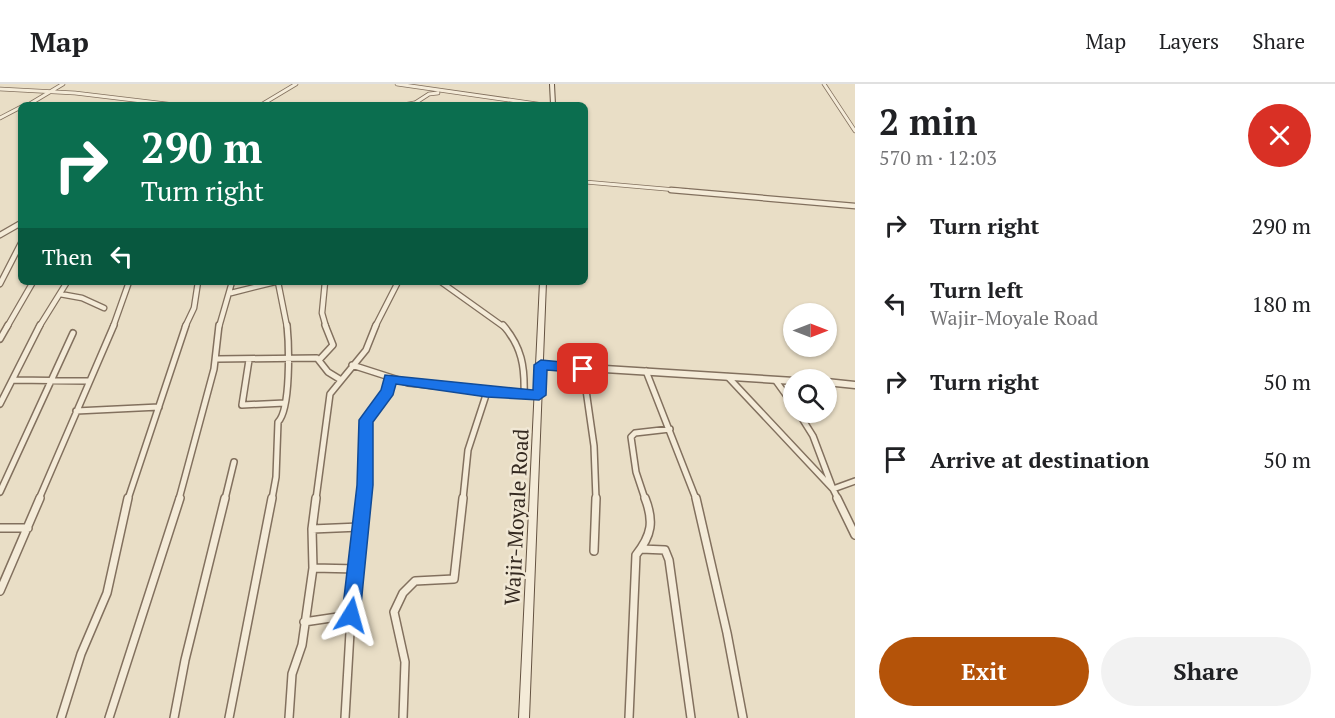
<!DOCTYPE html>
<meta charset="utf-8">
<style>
:root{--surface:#fff;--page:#f2f2f2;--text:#202124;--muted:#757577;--line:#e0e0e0;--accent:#b45309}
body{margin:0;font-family:"PT Serif",serif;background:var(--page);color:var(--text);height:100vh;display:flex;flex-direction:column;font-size:22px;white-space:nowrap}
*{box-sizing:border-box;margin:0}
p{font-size:20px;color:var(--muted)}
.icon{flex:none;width:33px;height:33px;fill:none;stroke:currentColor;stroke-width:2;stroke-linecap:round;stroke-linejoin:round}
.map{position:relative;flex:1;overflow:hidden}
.drawer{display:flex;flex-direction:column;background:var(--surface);width:480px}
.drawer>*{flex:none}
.top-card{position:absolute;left:18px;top:18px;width:570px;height:183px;border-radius:9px;box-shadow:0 2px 4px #0004;background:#0b6e4f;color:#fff;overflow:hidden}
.needle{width:39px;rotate:90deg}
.tools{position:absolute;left:783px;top:219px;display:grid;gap:12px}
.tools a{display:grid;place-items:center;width:54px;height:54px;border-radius:50%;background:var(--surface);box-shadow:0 2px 4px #0004;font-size:30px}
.pin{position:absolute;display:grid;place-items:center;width:51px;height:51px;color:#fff;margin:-26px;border-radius:12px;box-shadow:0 3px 9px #0006}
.me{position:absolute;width:66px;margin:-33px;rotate:8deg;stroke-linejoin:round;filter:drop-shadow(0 0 4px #0008)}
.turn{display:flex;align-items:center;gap:21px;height:126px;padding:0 24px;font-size:27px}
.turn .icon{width:78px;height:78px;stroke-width:2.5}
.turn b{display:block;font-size:42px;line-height:51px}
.then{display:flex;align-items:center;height:57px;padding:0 24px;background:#0003;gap:12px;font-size:22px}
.round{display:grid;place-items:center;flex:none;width:63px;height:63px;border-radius:32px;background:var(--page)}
.summary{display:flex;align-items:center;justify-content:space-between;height:102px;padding:0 24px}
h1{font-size:36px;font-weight:700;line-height:45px}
.cta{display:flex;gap:12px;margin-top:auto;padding:12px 24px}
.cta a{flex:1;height:69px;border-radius:36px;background:var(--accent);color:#fff;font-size:24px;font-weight:700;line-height:69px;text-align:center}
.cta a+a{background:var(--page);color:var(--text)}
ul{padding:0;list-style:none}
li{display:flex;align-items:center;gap:18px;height:78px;padding:0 24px}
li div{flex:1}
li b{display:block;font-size:22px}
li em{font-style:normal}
header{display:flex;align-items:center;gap:36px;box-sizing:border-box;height:84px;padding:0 30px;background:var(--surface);border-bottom:2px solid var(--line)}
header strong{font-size:28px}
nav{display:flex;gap:33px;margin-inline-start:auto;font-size:21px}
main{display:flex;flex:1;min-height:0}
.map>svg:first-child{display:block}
</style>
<header>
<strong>Map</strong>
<nav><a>Map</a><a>Layers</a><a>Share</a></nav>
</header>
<main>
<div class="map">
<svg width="855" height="634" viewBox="0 0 855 634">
<rect width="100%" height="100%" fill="#e9dec6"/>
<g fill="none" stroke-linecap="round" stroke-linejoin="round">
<defs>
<path id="minor-far3" d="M397,0L544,21
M824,0L855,47
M0,5L75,9L175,21
M28,21L63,0
M261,21L296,0
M403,21L414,19
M412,21L429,10L438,9
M0,34L21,23
M585,98L688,107"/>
<path id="minor-far2" d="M671,106L855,122
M0,151L21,139
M278,198L287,243
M325,198L322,229L326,243
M441,198L504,243
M0,200L21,159
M231,209L275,198
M60,210L82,214L104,224
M7,243L33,198
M39,243L67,198
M113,243L129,198
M185,243L194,224L198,198
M219,243L232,198
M375,243L398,198"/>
<path id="minor-far1" d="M503,241C522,263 525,283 524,311H539
M0,255L8,241
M217,275L317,274L328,288L341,296
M320,275L333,261L325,241
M249,276L242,321L285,319
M352,281L408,299L524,311
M583,285L594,362L596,415
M646,287L696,415
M728,293L833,405L838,415
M13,296L89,297
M776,297L794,322
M0,320L40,241
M76,327L159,323
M798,328L813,352L833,405L855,397
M0,408L73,249
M39,415L114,241
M128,415L186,241
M179,415L214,285L219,241
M225,415L234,378
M272,415L276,393L278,338C291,325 289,261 287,241
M316,415L330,310L366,266L376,241
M363,415L366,336L388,308L390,295
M463,415L468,366L487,308
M645,415L636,388L631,353L635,349L670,345"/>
<path id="minor" d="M696,414L727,549L743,634
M837,414L855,451
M0,444H28
M312,445L360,443
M641,465L665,466L669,476L691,634
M594,467L596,414
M313,484L358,485
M0,507L40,414
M304,538L351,531
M61,634L81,570L107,509L128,414
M109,634L180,414
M174,634L185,576L225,414
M229,634L272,414
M289,634L292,590L302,561L313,484L312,445L316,414
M345,634L351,531L364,414
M403,634L405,578L394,528L403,509L415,497L454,495L463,414
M629,634L636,471C652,451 654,437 645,414"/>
<path id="tertiary" d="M541,281L794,297
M826,298L855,301"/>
<path id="secondary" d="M550,0H554L555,21H551Z
M540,198H546L529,634H519Z"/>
</defs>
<use href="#minor-far3" stroke="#82705e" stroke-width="4.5"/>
<use href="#minor-far2" stroke="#82705e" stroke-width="7"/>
<use href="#minor-far1" stroke="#82705e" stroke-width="8"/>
<use href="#minor" stroke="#82705e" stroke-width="10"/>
<use href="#tertiary" stroke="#82705e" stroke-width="9"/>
<use href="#secondary" stroke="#645241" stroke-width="2"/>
<use href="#minor-far3" stroke="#f4ebd8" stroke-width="3"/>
<use href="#minor-far2" stroke="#f4ebd8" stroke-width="4.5"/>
<use href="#minor-far1" stroke="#f4ebd8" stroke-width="5"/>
<use href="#minor" stroke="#f4ebd8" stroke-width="7"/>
<use href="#tertiary" stroke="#f4ebd8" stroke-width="6"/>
<use href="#secondary" fill="#f4ebd8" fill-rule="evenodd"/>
</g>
<path fill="#1a73e8" stroke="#114b97" stroke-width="1.5" d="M541,276L583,280L589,285L583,289L547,286L546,311L539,316L487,313L396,300L393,311L373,338V401L360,531L357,537L351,540L345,537L342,531L357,401L359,336L381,306L385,291L533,306L534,281Z"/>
<g text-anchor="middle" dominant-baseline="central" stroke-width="5" stroke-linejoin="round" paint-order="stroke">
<g font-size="21" fill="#342920" stroke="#f1e8d5">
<text transform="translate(516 433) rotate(-87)">Wajir-Moyale Road</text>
</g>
</g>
</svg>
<div class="tools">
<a><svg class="needle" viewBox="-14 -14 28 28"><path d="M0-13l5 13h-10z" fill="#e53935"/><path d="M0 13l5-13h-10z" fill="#757577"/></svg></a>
<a><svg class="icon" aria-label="search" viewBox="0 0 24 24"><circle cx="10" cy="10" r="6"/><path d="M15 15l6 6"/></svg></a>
</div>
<div class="pin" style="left:583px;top:285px;background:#d93025"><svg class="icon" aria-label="arrive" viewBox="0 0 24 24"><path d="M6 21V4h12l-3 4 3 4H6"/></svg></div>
<svg class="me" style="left:351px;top:531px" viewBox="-20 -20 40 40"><path d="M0-17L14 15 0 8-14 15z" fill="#1a73e8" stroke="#fff" stroke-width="4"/></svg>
<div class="top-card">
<div class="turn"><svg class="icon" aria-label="right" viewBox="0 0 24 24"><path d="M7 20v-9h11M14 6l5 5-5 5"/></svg><div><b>290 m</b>Turn right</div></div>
<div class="then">Then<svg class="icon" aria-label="left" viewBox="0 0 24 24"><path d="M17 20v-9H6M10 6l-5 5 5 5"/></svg></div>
</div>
</div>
<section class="drawer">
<div class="summary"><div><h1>2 min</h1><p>570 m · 12:03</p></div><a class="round" style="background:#d93025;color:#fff"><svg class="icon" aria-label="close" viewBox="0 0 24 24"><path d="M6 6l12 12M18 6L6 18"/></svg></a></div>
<ul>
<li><svg class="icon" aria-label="right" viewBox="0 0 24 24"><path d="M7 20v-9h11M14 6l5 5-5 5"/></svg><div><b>Turn right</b></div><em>290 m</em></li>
<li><svg class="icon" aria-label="left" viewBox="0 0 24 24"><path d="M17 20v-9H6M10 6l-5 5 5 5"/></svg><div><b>Turn left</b><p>Wajir-Moyale Road</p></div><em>180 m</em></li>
<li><svg class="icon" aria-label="right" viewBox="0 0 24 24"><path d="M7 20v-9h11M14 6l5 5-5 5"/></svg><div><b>Turn right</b></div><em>50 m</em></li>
<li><svg class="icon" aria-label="arrive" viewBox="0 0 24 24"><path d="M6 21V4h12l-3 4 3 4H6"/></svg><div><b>Arrive at destination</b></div><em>50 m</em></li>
</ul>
<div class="cta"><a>Exit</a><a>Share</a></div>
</section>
</main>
